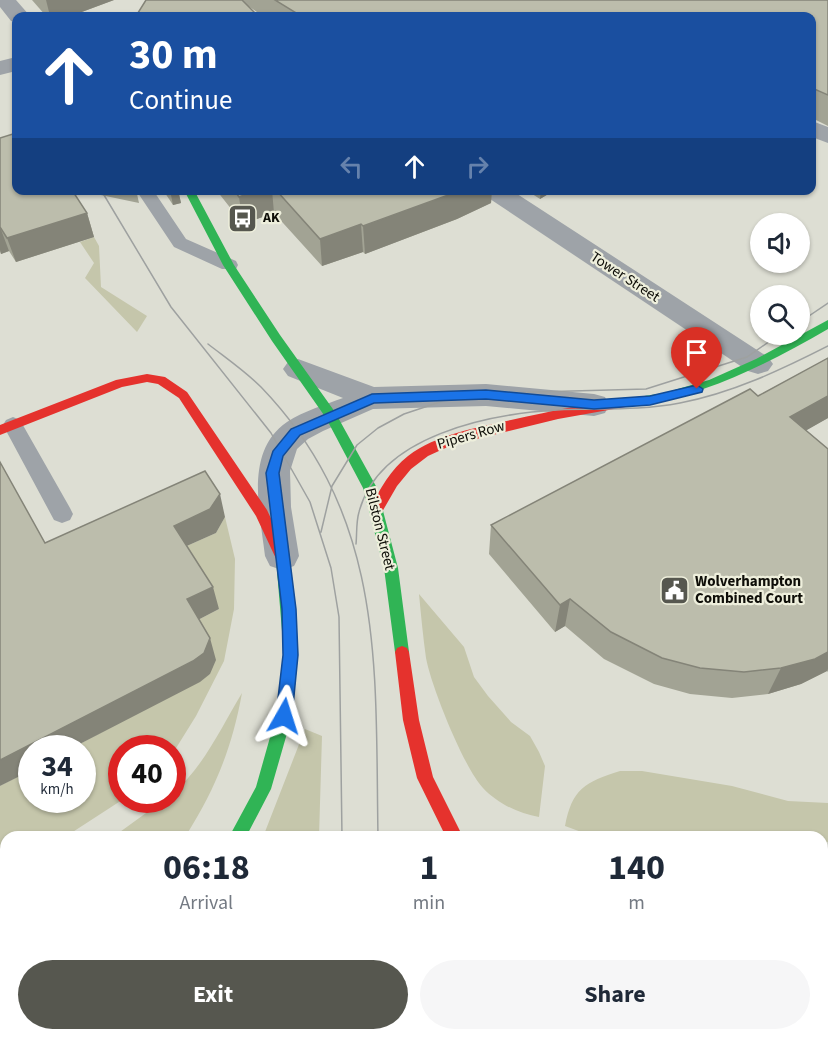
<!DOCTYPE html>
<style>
:root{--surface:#fff;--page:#f6f6f7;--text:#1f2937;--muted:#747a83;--accent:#56574f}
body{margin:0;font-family:"Source Sans 3",sans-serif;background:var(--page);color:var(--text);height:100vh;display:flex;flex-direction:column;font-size:22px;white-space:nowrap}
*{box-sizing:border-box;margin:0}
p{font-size:20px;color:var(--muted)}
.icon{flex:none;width:33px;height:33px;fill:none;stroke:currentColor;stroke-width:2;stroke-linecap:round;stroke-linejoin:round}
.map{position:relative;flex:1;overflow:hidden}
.sheet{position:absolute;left:0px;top:831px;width:828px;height:210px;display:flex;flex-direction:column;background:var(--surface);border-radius:18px 18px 0 0;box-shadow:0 2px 4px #0004}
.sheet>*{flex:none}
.banner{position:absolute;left:12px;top:12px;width:804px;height:183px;border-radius:12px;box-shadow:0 2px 4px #0004;background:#1a4fa0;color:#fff;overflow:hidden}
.fabs{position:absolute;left:750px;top:213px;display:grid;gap:12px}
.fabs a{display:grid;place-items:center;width:60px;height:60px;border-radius:50%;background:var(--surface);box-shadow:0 2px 4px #0004;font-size:30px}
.speed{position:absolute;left:18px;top:735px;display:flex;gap:12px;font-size:30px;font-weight:700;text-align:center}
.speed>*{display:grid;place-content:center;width:78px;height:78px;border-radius:50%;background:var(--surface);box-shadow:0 2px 4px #0004;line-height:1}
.speed small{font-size:15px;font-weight:400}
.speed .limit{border:9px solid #d22;background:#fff;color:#111}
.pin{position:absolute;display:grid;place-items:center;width:51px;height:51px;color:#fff;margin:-62px -26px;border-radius:50% 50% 50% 0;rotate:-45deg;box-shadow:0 0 6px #0007}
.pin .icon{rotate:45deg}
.me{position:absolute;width:66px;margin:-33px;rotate:6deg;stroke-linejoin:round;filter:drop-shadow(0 0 4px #0008)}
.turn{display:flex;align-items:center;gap:21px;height:126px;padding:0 18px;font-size:27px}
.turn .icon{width:78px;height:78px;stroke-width:2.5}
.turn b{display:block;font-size:42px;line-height:51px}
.lanes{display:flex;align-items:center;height:57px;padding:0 18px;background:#0003;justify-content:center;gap:30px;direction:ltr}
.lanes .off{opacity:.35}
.eta{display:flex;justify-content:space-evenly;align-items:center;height:102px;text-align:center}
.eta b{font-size:36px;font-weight:700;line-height:42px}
.action{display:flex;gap:12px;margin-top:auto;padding:12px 18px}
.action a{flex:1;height:69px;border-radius:36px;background:var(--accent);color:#fff;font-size:24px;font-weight:700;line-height:69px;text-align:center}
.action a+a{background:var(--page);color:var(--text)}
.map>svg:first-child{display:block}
</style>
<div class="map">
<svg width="828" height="1041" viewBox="0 0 828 1041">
<rect width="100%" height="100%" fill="#ddded3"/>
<path fill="#c5c6ab" d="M94,237L99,246L101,287L147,316L137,332L85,278L94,263L80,242Z
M225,517L235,559L234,609L224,661L196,716L173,753L172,748H122V800L65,837H6V874L0,877V786L31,770L32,800H82V748H72L210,674L194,622L219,609L180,549L216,533Z
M419,594L464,647L474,677L488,696L511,722L530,736L539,752L545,766L539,817C519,814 497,803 483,788C464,768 431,686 426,658C423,637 421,615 419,594Z
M242,693C232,748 215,790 185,837H113L164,800H172L173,793C203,768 222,726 242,693Z
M305,729L322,736L319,837H263Z
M620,771H642L732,786L788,801L828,803V842L822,844V837H595L565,826C572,789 585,782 620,771Z
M6,918V1017L0,1022V919Z
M828,958V1032L822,1025V960Z
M209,1035H284L285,1041H211Z
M502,1035H663L669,1041H500Z"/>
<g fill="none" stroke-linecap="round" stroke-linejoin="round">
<path fill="#9ea3a8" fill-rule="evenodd" d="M136,190H153L186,239L236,261L238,265L236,269H222L174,247Z
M13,417L20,420L70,508L73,514L70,520L62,523L54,520L3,425L6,420Z"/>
<path fill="#9ea3a8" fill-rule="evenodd" d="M0,0H16L30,16H16V22L11,21L0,7Z
M16,57V71L0,75V61Z
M812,121L828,127V143L812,137Z
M481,190H511L768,357L773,364L768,371L758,374L748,371L484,195Z
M298,359L374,387L486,384L594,394L605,397L609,405L605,413L594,416L486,406L373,409L323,431L308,439L297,449L290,471L291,507L299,556L294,566L282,570L270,566L265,556C260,513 244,451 287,422C304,411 324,405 343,398L288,376L283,369L288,362Z"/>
<path fill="#30b455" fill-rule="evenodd" d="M184,190H194L234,265L280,335L335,412L377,488L398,568L409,652L407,656L402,658L397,656L395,652L384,568L363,488L326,418L272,341L223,265Z
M828,320V329C767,364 708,395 638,405L632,401L638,397L664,393L709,380L756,359Z
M283,553L288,555L290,559L298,655L292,716L271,789L246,837H229L256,787L276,716L284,655L276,559L278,555Z"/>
<path fill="#ff9f0a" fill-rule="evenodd" d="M99,1035H121L119,1041H97Z
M709,1035H731L733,1041H711Z"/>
<path fill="#e5322d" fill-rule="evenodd" d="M147,374L165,377L187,392L267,510L290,559L288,563H278L256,516L179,398L158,384L147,382L122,387L0,435V425L116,380Z
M638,397L642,398L644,401L642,404L558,419L452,445L428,456L411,469L397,486L382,512H372L370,508C380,489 391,469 408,456C437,434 476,428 511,420C553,411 595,401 638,397Z
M402,646L407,648L409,652L419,720L433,777L463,837H446L417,778L403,720L395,652L397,648Z
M828,895V913L822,914V896Z"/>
<path stroke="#9ea1a0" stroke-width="1.5" d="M101,190L171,307L271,433L310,502L331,568L339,617L342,837
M800,322L828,303
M208,344C226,358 245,371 261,387C387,518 375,669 378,837
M321,532L332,486L357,445L378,428L404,414L443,401L500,393L646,389L747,357L780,334
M356,544C357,534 356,522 359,512C379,435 490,414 557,410C598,408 639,411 680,403C732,393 781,370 828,346
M341,1035V1041
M387,1035V1041"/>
</g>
<path fill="#a2a394" d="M32,0H114L71,16H46Z
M146,0H828V126L812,118V16H263L248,6Z
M0,138L87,213L94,237L16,262L9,251L1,254L0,251Z
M77,190H135L137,194L139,203Z
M163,190H178L181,203L173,205Z
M204,190H492L491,203L457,219L365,254L363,252L322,266L274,213L243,224L217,191L207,194Z
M526,190H555L540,199Z
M828,358V418L806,430L828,449V672L827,671L801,684L768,694L732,698L690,694L654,684L604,659L565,626L555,632L489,554L491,525L758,396Z"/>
<path fill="#848478" d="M46,0H114L71,16H50Z
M170,190H178L181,203L173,205Z
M206,190H217V191L207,194Z
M257,190H272L274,213L243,224L239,197Z
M462,190H492L491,203L457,219L365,254L363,226Z
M541,190H555L540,199Z
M87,213L94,237L16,262L7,238Z
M361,224L363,252L322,266L320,239Z
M0,227L9,251L1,254L0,250Z
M828,396V418L779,446L790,417Z
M220,494L225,517L216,533L180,549L174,526Z
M213,587L219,609L194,622L187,599Z
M570,599L565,626L555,632L560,605Z
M210,638L216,660L210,674L200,682L72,748H32V770L0,786V760Z
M828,652V669L827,671L801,684L768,694L781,668Z"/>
<path fill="#bcbdac" stroke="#848478" stroke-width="1.5" d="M146,0H242L258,16H136Z
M275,0H828V95L812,88V16H301Z
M16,133V190H72L87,213L7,238L0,227V138Z
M120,190H135L137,194Z
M234,190H257L239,197Z
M276,190H462L363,226L361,224L320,239Z
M828,358V396L790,417L828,449V652L815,659L781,668L744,672L700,668L662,658L611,632L570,599L560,605L491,525L750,389L758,396Z
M0,462L45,543L205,471L220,494L210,509L174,526L213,587L187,599L210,638L204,653L193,661L0,760Z"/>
<path fill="#1a73e8" stroke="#114b97" stroke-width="1.5" d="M697,385L703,389L702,392L650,405L594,409L486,399L374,403L300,435L283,456L279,473L296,609L298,655L292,716L289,721L284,723L278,721L276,716L283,655L282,609L266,473L273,451L291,429L372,394L486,390L594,400L650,396Z"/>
<defs>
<symbol id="bus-square" viewBox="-11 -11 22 22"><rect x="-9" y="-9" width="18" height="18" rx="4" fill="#56574f" stroke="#eeefdc"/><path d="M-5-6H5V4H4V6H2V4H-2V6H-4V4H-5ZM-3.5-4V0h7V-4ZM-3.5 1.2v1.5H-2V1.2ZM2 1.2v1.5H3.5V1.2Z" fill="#fff"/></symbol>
<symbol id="civic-square" viewBox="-11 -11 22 22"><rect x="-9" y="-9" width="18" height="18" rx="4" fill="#56574f" stroke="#eeefdc"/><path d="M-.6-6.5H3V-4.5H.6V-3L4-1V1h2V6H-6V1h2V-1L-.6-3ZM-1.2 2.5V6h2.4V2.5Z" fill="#fff"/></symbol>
</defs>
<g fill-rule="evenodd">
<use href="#bus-square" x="226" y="202" width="33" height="33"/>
<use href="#civic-square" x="658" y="574" width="33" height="33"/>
</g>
<g text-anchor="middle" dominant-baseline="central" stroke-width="4.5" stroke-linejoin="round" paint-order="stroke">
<g font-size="14" font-weight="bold" fill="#0e0e08" stroke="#eeefdc" text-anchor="start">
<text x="263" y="218">AK</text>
</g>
<g font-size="15" fill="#0e0e08" stroke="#eeefdc">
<text transform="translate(625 277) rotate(33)">Tower Street</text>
<text transform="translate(471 435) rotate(-16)">Pipers Row</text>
<text transform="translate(380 529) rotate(76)">Bilston Street</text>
</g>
<g font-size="15" font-weight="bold" fill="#0e0e08" stroke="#eeefdc" text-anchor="start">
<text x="695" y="581">Wolverhampton<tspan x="695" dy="17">Combined Court</tspan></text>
</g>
</g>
</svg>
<div class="fabs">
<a><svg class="icon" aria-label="sound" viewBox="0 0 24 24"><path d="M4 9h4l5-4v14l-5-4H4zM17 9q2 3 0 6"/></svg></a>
<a><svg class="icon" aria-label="search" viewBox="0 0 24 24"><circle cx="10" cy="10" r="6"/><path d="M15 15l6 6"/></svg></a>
</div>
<div class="speed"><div>34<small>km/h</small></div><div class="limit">40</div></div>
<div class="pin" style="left:697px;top:389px;background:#d93025"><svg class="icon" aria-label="arrive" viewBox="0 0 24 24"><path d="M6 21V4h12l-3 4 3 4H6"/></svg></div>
<svg class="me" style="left:284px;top:716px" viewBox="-20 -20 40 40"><path d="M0-17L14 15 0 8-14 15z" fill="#1a73e8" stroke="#fff" stroke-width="4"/></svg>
<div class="banner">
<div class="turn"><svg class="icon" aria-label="ahead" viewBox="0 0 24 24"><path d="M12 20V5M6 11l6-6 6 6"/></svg><div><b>30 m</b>Continue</div></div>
<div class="lanes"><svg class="icon off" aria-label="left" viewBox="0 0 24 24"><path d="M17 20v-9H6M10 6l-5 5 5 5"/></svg><svg class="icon" aria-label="ahead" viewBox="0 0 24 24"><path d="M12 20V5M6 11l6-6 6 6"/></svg><svg class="icon off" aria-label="right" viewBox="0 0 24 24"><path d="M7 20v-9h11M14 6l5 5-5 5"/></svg></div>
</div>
<section class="sheet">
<div class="eta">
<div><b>06:18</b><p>Arrival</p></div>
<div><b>1</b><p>min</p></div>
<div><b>140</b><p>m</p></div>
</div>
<div class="action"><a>Exit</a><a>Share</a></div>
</section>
</div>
